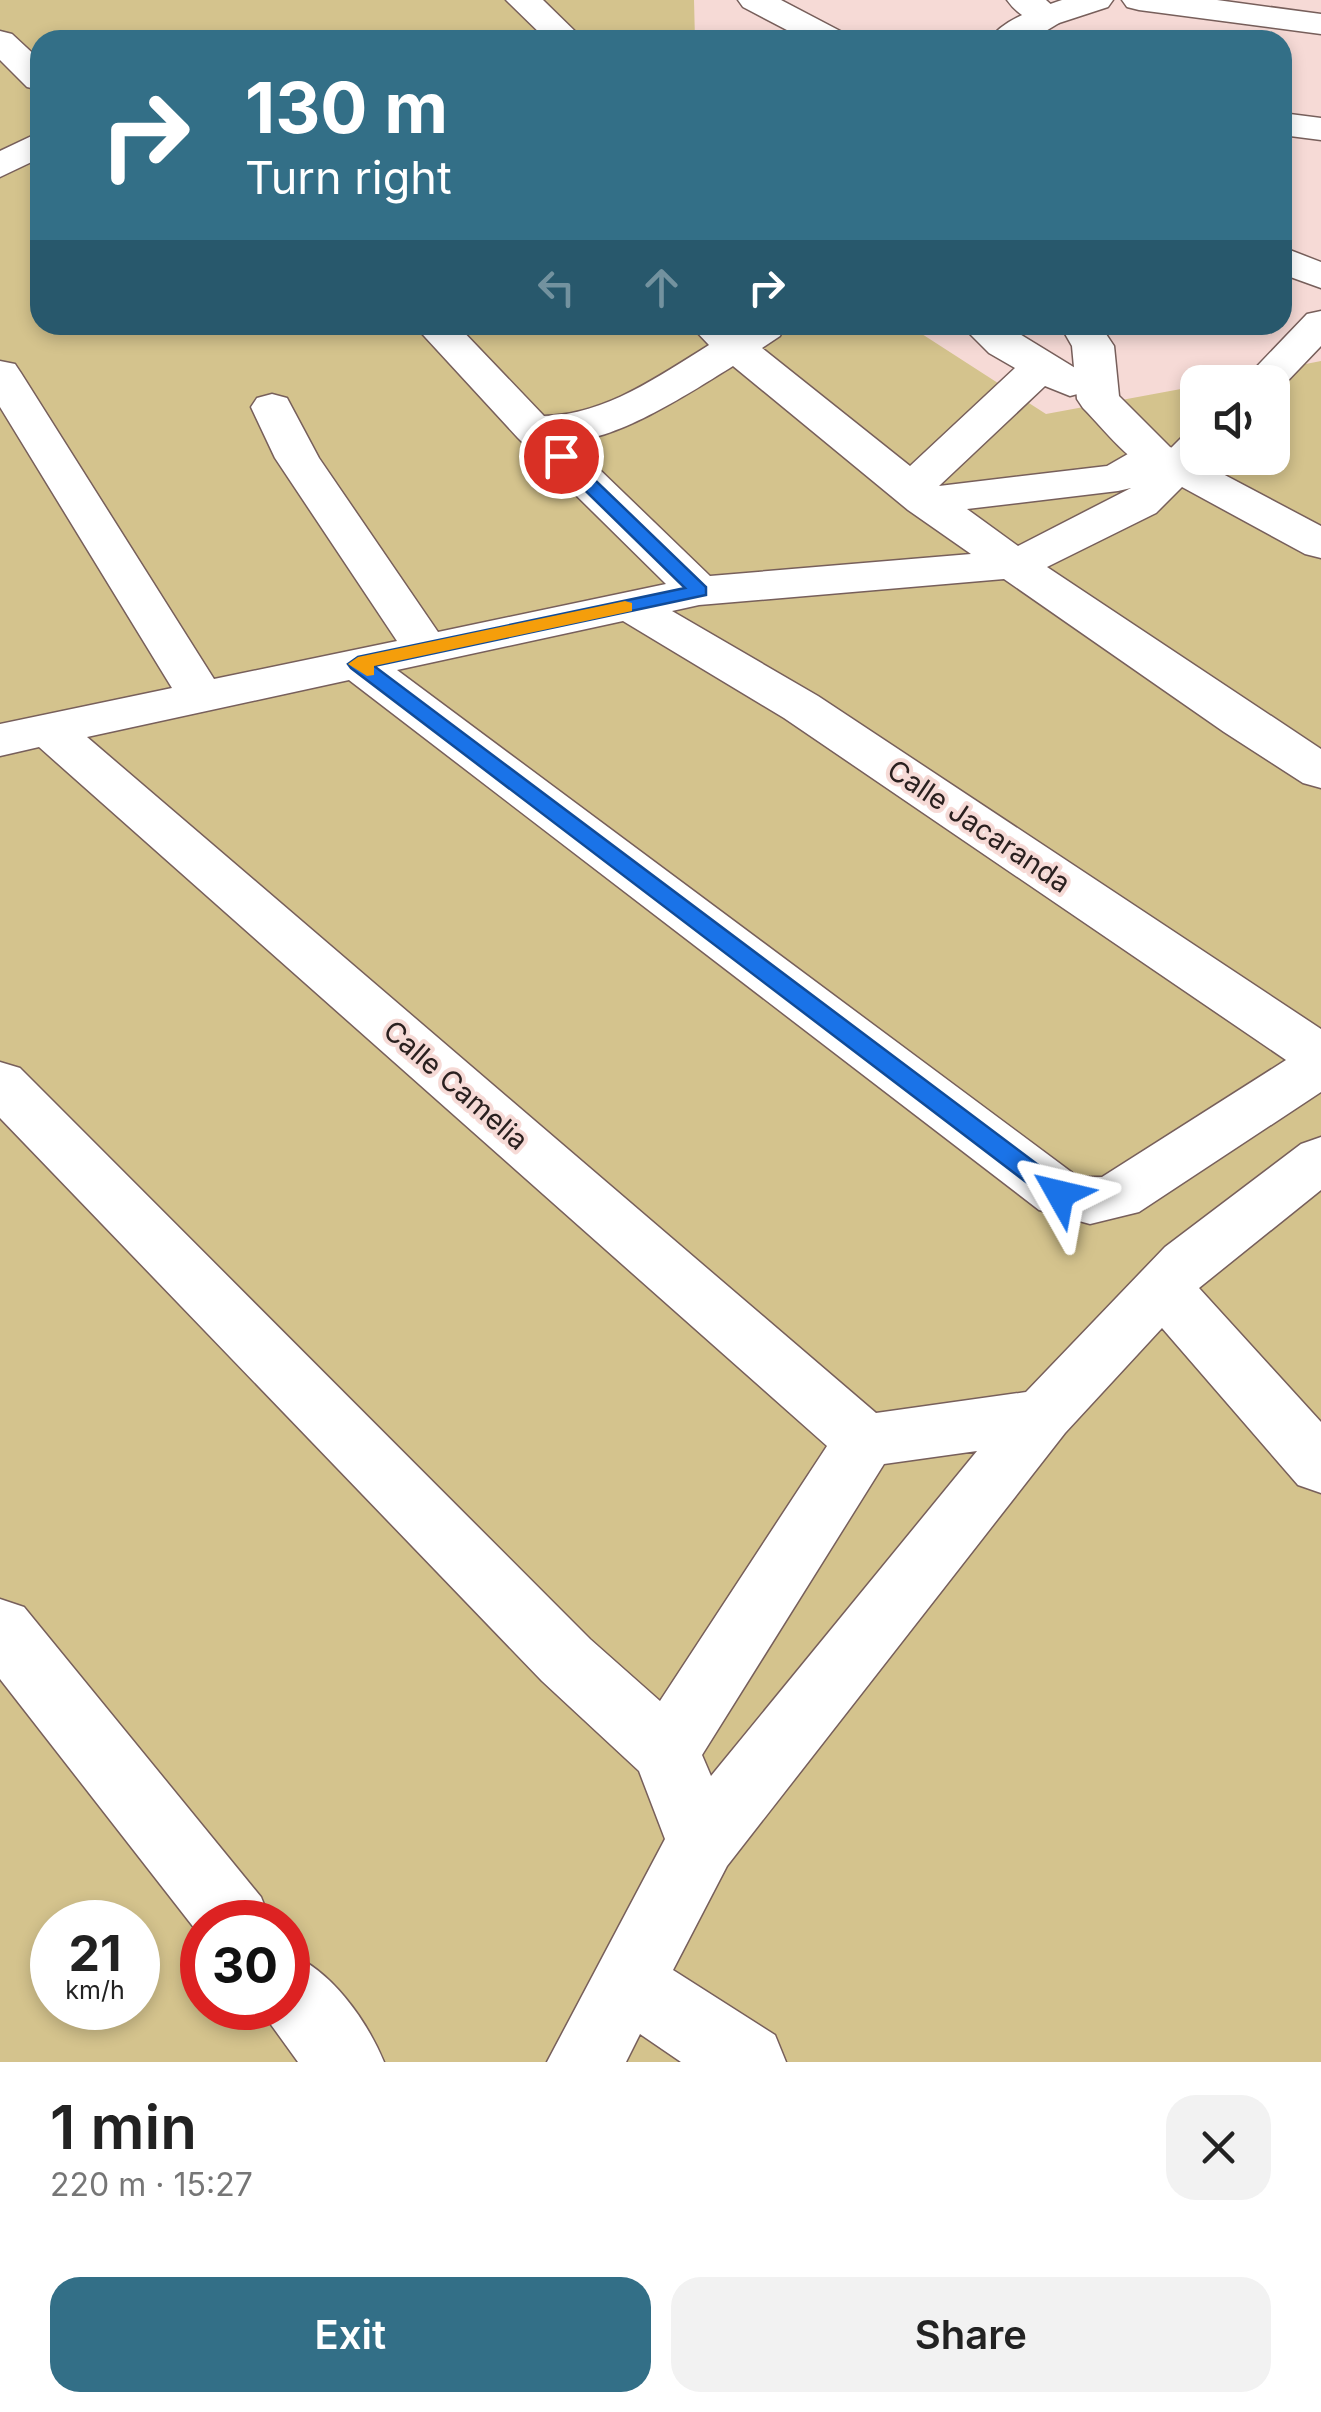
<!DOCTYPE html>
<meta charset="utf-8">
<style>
:root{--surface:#fff;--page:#f2f2f2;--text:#222;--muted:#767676;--accent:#336f87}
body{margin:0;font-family:Inter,sans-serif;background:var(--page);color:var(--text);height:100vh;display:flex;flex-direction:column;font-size:38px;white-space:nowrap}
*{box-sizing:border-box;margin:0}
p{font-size:32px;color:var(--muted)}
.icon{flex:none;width:55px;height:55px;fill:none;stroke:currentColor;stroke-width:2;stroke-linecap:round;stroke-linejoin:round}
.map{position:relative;height:2062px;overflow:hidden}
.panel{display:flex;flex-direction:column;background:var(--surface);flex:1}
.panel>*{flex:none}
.top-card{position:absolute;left:30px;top:30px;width:1262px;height:305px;border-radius:30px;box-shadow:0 5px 15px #0003;background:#336f87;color:#fff;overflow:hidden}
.controls{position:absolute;left:1180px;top:365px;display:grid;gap:20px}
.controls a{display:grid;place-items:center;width:110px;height:110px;border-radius:20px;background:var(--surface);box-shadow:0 5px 15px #0003;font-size:50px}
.speed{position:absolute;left:30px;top:1900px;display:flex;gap:20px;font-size:50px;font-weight:700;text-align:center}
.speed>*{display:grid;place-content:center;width:130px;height:130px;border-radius:50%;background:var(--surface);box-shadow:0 5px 15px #0003;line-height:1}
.speed small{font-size:25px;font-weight:400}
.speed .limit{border:15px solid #d22;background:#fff;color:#111}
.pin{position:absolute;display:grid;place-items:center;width:85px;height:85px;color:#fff;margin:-42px;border:5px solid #fff;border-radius:50%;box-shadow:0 2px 10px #0007}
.me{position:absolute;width:110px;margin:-55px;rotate:307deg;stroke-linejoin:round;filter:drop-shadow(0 0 8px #0008)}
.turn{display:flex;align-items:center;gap:35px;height:210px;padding:0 50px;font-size:45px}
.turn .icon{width:130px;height:130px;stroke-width:2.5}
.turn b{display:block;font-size:70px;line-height:85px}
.lanes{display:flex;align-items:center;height:95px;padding:0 50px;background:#0003;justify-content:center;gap:50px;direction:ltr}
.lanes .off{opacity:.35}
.round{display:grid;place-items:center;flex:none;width:105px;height:105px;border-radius:30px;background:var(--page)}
.head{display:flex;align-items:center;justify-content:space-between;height:170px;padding:0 50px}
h1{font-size:60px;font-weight:600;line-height:75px}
.action{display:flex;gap:20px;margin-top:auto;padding:20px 50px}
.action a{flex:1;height:115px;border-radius:30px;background:var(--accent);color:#fff;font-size:40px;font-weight:600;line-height:115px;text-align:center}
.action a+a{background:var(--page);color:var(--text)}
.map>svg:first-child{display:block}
</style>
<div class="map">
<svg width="1321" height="2062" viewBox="0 0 1321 2062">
<rect width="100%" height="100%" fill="#f6dad6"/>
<path fill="#d4c38d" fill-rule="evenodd" d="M0,0H694L695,40H40V325H908L1046,414L1197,386L1198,458H1272V382H1215L1321,361V2062H0ZM52,1922H138V2008H52ZM202,1922H288V2008H202Z"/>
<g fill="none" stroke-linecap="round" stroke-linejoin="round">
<defs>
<path id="minor" d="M506,0H543L584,40H547Z
M738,0H781L844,33L849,40H806L743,7Z
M1007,0H1046L1064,16L1059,23C1039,28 1019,17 1007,0Z
M1122,0H1217L1321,14V34L1139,10L1127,7Z
M0,31L12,34L40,60V90L27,87L0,60Z
M1282,113L1321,118V140L1282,135Z
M40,132V158L0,177V151Z
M1282,247L1321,262V288L1282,274Z
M1321,311V346L1278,391L1272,392V382H1242L1307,314Z
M414,325H457L544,416C605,415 659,376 709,345L690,325H785L780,336L762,348L910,466L1015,368L989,353L961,325H1005L1085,374L1091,383L1085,392L1070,396L1045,386L939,486L1107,466L1140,447L1155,443L1171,448L1183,436L1198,432V458H1210L1204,464L1321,526V558L1305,554L1182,487L1156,513L1047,567L1321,749V788L1303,783L1224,732L1004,579L699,605L672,611L818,696L1321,1029V1092L1139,1212L1090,1224L1039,1210L349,680L87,737L876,1413L1026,1392L1165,1247L1301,1144L1321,1137V1190L1199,1288L1321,1422V1493L1298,1485L1162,1328L1065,1433L727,1866L673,1970L775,2035L786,2062H681L640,2034L626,2062H547L665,1839L639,1771L542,1681L0,1118V1062L20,1068L590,1639L660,1701L827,1446L39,747L0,756V724L172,688L0,407V361L15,364L21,373L214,679L397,641L275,458L251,407L257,398L272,394L287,398L319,458L438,632L666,584L518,438ZM733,366L908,510L971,554L710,576L570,441C618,440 693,391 733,366ZM1131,488L1018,546L967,509L1118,491ZM623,621L784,718L1286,1060L1102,1177H1078L397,670ZM977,1451L711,1776L702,1755L884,1464Z
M0,1599L24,1607L261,1897L271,1922H202V1938L0,1679Z
M288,1953C331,1970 366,2019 384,2062H298L259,2008H288Z"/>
<path id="tertiary" d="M1062,0H1113L1108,7L1059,23L1031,40H989C1003,19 1038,8 1062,0Z
M1060,325H1100L1114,346L1119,396L1170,447L1191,457L1198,466L1191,475C1145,487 1112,437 1083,408L1077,399L1072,346Z"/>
</defs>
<use href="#minor" stroke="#775f5b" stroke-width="3"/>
<use href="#tertiary" stroke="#775f5b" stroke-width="3"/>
<use href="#minor" fill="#fff" fill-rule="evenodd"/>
<use href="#tertiary" fill="#fff" fill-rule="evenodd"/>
</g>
<path fill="#1a73e8" stroke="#114b97" stroke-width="2.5" d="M561,451L567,453L706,587V595L374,666L1069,1188L1072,1194L1069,1201H1051L351,668L348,664L358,657L685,588L554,460L552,456Z"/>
<path fill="#f59e0b" d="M625,601L632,603V611L374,666V675L367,676L348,664L358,657Z"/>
<g text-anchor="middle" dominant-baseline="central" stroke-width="8" stroke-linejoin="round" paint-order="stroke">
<g font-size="28" fill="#2a201f" stroke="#f6dad6">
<text transform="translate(979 826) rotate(34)">Calle Jacaranda</text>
<text transform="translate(456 1085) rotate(41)">Calle Camelia</text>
</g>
</g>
</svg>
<div class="controls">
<a><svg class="icon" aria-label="sound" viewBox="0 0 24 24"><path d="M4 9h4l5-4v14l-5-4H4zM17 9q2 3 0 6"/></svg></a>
</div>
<div class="speed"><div>21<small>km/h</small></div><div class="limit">30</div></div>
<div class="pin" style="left:561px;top:456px;background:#d93025"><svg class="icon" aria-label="arrive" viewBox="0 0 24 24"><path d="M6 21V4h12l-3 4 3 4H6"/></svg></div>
<svg class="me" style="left:1060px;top:1194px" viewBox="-20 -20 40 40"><path d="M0-17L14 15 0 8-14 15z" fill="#1a73e8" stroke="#fff" stroke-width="4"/></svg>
<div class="top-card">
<div class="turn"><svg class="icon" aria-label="right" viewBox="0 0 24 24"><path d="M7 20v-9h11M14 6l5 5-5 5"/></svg><div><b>130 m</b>Turn right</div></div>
<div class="lanes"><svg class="icon off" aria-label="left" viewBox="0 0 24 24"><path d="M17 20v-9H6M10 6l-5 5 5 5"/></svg><svg class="icon off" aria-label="ahead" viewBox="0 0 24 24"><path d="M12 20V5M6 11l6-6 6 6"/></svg><svg class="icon" aria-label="right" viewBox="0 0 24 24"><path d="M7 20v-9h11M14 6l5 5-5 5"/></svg></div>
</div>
</div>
<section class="panel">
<div class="head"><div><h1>1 min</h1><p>220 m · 15:27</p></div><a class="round"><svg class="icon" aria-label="close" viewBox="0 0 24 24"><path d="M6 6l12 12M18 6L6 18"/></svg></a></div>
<div class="action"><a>Exit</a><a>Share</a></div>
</section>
